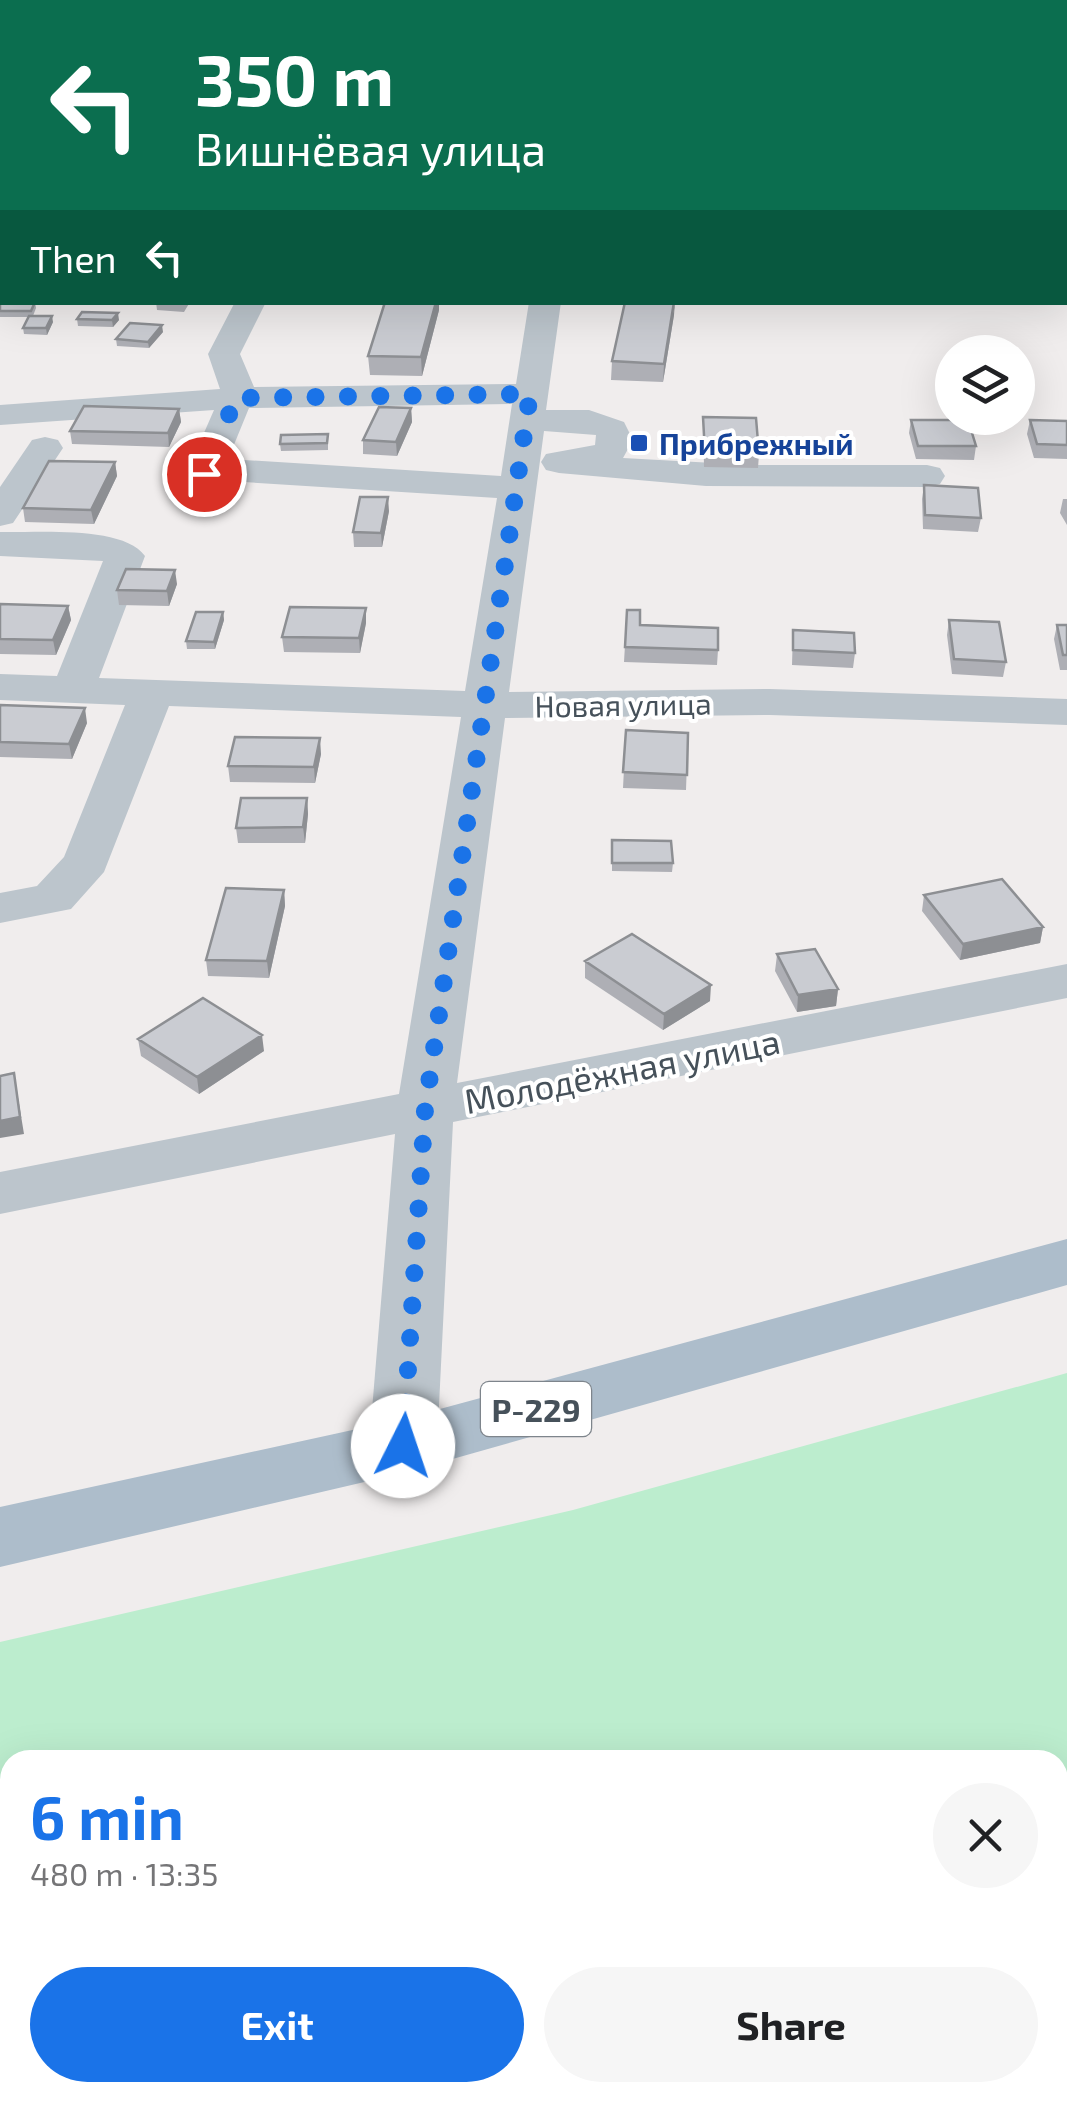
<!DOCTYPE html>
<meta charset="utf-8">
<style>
:root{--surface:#fff;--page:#f6f6f6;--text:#202124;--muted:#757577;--accent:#1a73e8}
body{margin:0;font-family:"Exo 2",sans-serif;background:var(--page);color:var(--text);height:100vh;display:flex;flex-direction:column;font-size:38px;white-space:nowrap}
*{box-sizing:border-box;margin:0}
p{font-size:32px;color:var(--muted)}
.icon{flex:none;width:55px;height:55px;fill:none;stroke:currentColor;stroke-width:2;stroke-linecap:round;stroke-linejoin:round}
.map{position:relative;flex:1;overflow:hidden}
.drawer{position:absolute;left:0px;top:1750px;width:1068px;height:352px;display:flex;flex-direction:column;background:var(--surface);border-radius:30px 30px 0 0;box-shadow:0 10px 40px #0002}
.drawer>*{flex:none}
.banner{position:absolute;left:0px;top:0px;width:1068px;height:305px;box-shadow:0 10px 40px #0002;background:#0b6e4f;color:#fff;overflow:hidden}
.fabs{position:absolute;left:935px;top:335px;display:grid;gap:20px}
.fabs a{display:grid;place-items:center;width:100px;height:100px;border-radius:50%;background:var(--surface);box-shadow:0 10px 40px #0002;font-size:50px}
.pin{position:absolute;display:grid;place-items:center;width:85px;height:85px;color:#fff;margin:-42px;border:5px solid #fff;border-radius:50%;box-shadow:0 2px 10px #0007}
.me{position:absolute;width:110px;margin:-55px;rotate:4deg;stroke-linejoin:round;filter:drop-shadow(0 0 8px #0008)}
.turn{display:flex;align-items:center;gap:35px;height:210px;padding:0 30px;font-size:45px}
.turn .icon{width:130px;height:130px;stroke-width:2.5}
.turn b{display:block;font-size:70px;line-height:85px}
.then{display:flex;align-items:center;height:95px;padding:0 30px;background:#0003;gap:20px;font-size:38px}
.round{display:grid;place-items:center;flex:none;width:105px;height:105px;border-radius:52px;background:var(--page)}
.overview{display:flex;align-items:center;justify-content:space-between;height:170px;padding:0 30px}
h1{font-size:60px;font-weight:700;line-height:75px;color:var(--accent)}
.cta{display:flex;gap:20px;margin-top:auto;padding:20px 30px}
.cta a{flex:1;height:115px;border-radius:60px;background:var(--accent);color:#fff;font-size:40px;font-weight:700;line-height:115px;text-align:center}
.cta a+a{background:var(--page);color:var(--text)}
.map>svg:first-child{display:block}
</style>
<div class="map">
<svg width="1067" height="2101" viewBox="0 0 1067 2101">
<rect width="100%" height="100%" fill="#f0eded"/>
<path fill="#bcedce" d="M1067,1373V1972L1058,1975V1760H10V2092L345,2093L314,2101H0V1642L573,1510Z"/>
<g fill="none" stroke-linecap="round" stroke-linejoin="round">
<path fill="#bcc5cc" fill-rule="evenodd" d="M1065,8H1067V22H1065Z
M0,65H2V79H0Z
M1065,68H1067V82H1065Z
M2,117V141L0,142V118Z
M0,195H2V211H0Z
M1065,215H1067V233H1065Z
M235,302H266L240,354L254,387L516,384L529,302H561L546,410H589L624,422L633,440L623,458L750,465H927L940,468L945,476L940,484L927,487L706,486L559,473L546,470L541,462L546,454L595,445L596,435L544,431L509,692L770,689L1067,699V725L770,715L505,718L457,1083L1067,964V998L453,1122L437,1446L427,1465L403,1473L379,1465L369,1446L395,1134L0,1214V1172L399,1094L461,717L169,706L104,872L71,909L0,923V893L37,886L64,857L125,705L0,700V674L57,676L103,561L0,556V532C36,533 123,525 145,556L99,678L465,691L497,498L244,482L231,479L226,471L231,463L244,460L501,476L512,404L249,408L222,474L217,482L204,485L191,482L186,474L214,410L0,425V405L220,389L208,354Z
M45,437L58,440L63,448L13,523L0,526V487L32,440Z
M1058,2090L1062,2101H964L960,2092Z
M836,2092H947L943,2101H833Z"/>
<path fill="#adbdcb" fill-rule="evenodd" d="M1067,1239V1285L403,1473L0,1567V1507L403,1419Z"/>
</g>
<path fill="#aeafb5" d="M772,0H793V2H772Z
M814,0H850V2H814Z
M884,0H907L906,2H884Z
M0,302H35L36,308L33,316L53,322L47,335L24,334L23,328L28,317H0Z
M156,302H190L184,312L157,310Z
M385,302H439V310L422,376L370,375L368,356Z
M674,315L663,382L611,380L612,361Z
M77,319L119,320L113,327L78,326Z
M163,332L149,348L117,346L116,339Z
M411,408L412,422L397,456L363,454V440Z
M179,409L181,422L169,447L72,444L70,431Z
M703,417L759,454L758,468L704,467Z
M911,420L976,446L974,460L916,459L909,433Z
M1030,420L1067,421V459L1034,458L1027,434Z
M328,434V450L281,451L280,444Z
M115,462L117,476L94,524L25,522L23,508Z
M924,485L981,518L978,532L923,529L922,499Z
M1063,499H1067V525L1060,513Z
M389,511L382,547H354L353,532Z
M177,584L169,606L119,605L117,590Z
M0,604L68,606L71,620L56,655L0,654Z
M627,610L640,625L718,650L717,665L624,662Z
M223,612L224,620L215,649H187L186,641Z
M949,620L1006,662L1003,677L952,674L947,635Z
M366,623L360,653L284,652L282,637Z
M1057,625H1067V670H1060L1054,639Z
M793,630L855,653L853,668L792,665Z
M0,705L87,723L72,759L0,757Z
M626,730L688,733L686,790L623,788Z
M321,754L315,783L230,782L228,766Z
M307,798L308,814L305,843H238L236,828Z
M612,840L673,863L672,872L612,871Z
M284,890L285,906L269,978L208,976L206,960Z
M924,895L1043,927L1040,943L960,960L922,911Z
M777,955L838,989L836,1006L797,1012L775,971Z
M585,961L710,1001L663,1030L585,978Z
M138,1039L264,1051L199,1094L141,1056Z"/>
<path fill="#8d8f93" d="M436,302H439V310L422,376L421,357Z
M675,302L674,315L663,382L664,364Z
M118,313L119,320L113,327L112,320Z
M52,316L53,322L47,335L46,328Z
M162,325L163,332L149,348L148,342Z
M411,408L412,422L397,456L396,442Z
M179,409L181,422L169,447L168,433Z
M115,462L117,476L94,524L91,510Z
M388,497L389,511L382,547L381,533Z
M175,570L177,584L169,606L167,591Z
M68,606L71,620L56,655L53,640Z
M366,608V623L360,653L359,638Z
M223,612L224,620L215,649L214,642Z
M85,708L87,723L72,759L69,744Z
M320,738L321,754L315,783L314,767Z
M307,798L308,814L305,843L303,827Z
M284,890L285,906L269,978L267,961Z
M1043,927L1040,943L960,960L963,944Z
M711,985L710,1001L663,1030L664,1014Z
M838,989L836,1006L797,1012L798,995Z
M262,1035L264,1051L199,1094L197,1077Z
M14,1073L24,1134L0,1138V1121Z"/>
<path fill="#caccd2" stroke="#8d8f93" stroke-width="2.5" d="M307,0H320L321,2H308Z
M332,0H351V2H333Z
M359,0H379V2H359Z
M970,0H988V2H971Z
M1053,0H1067V5H1065V2H1054Z
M1065,248H1067V272H1065Z
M0,302H35L31,311H0Z
M385,302H436L421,357L368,356Z
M625,302H674L664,364L612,361Z
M82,312L118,313L112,320L77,319Z
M29,316H52L46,328H23Z
M130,323L162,325L148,342L116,339Z
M84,406L179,409L168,433L70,431Z
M379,407L411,408L396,442L363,440Z
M703,417L756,418L759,454L705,453Z
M911,420H968L976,446H918Z
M1030,420L1067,421V445L1037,444Z
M328,434L327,443L280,444L281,435Z
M49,461L115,462L91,510L23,508Z
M924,485L978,488L981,518L925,515Z
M360,497H388L381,533L353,532Z
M126,569L175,570L167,591L117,590Z
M0,604L68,606L53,640L0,639Z
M290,607L366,608L359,638L282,637Z
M627,610H640V625L718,628V650L625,647Z
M196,612H223L214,642L186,641Z
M949,620L999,622L1006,662L954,659Z
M1057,625H1067V655H1063Z
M793,630L854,633L855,653L793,650Z
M0,705L85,708L69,744L0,742Z
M626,730L688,733L687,775L623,772Z
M235,737L320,738L314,767L228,766Z
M241,798H307L303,827L236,828Z
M612,840L671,841L673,863H612Z
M1002,879L1043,927L963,944L924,895Z
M226,888L284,890L267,961L206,960Z
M632,934L711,985L664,1014L585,961Z
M815,949L838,989L798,995L777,954Z
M203,998L262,1035L197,1077L138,1039Z
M14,1073L20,1117L0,1121V1076Z"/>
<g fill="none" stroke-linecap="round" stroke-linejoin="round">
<path stroke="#1a73e8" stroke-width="18" stroke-dasharray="0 32.4" d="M204,474L236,398L530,394L425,1110L403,1446"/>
</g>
<rect fill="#1a4fb4" stroke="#fff" stroke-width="4" x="629" y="433" width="20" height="20" rx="5"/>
<g text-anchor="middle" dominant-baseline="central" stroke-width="8" stroke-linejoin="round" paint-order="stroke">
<g font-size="30" font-weight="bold" fill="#164399" stroke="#fff" text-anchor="start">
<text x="659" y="443">Прибрежный</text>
</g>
<g font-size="30" fill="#46515a" stroke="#fff">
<text transform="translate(623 704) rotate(-1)">Новая улица</text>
</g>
<rect fill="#fff" stroke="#7e858c" stroke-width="2.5" x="481" y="1382" width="110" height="54" rx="8"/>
<g font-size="32" font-weight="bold" fill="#46515a">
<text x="536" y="1409">Р-229</text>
</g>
<g font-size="35" fill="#46515a" stroke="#fff">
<text transform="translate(622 1070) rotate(-11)">Молодёжная улица</text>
</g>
</g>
</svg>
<div class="fabs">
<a><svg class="icon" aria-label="layers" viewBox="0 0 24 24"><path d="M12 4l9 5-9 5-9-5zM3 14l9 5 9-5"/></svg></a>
</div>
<div class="pin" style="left:204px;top:474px;background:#d93025"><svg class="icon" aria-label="arrive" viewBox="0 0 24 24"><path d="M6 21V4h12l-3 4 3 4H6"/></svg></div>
<svg class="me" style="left:403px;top:1446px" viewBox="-20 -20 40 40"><circle r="19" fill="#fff"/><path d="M0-13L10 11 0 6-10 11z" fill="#1a73e8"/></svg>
<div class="banner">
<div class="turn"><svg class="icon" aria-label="left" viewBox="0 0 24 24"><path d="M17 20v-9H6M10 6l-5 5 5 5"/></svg><div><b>350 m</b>Вишнёвая улица</div></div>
<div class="then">Then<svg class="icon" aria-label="left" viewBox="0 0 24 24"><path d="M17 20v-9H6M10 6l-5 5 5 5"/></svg></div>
</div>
<section class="drawer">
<div class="overview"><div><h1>6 min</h1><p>480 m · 13:35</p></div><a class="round"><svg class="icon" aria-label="close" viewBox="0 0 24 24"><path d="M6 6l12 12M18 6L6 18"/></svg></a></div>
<div class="cta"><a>Exit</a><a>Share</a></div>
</section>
</div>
